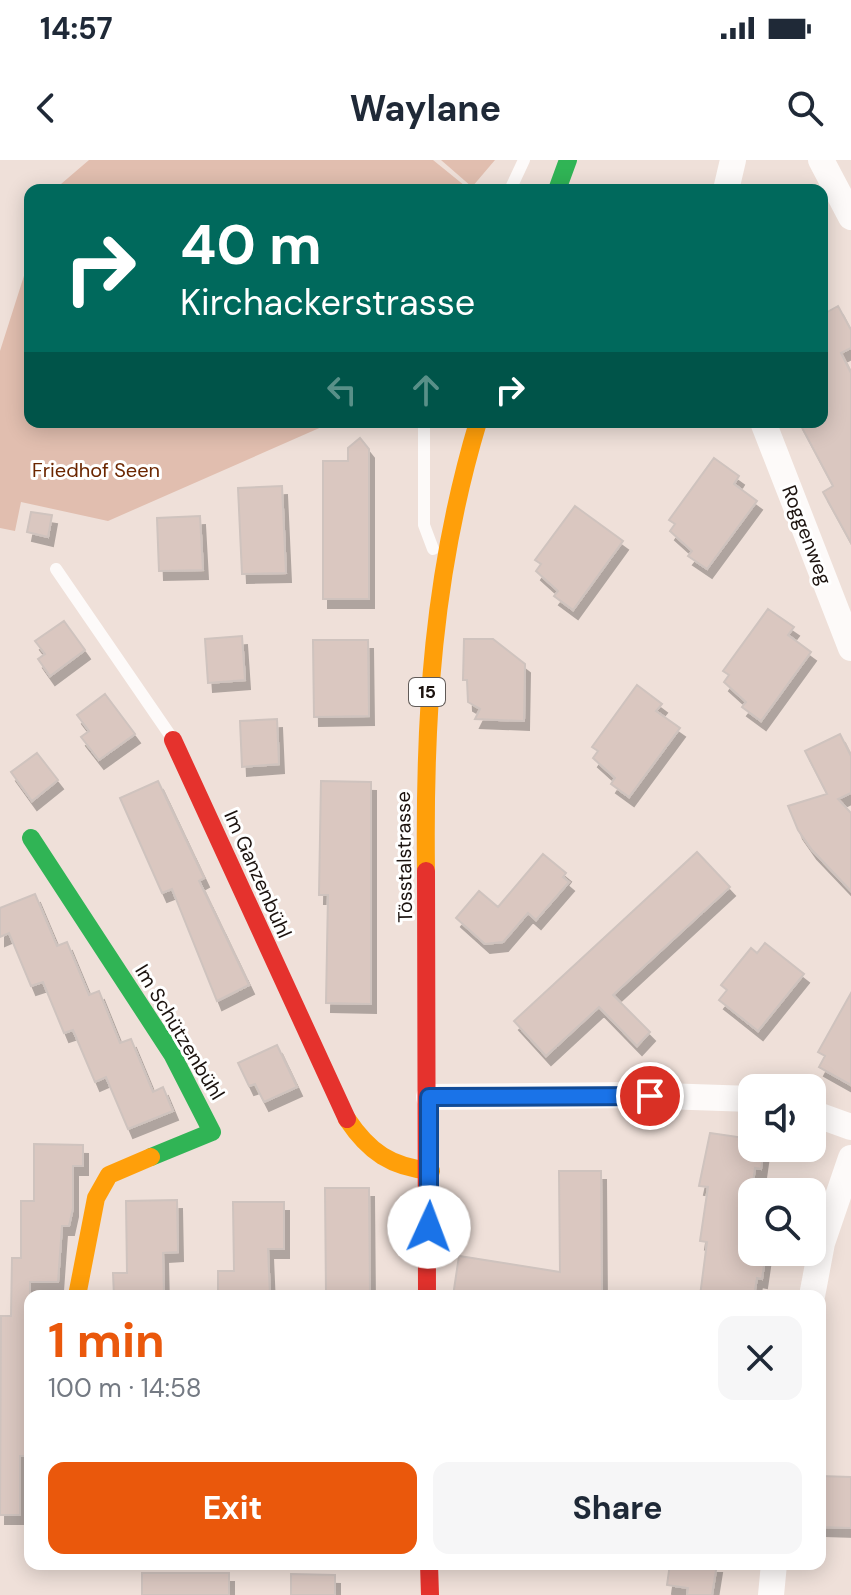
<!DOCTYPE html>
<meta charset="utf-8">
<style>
:root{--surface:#fff;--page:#f6f6f7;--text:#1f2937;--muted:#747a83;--accent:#ea580c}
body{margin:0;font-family:"DM Sans",sans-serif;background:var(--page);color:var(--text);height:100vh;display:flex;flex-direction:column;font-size:30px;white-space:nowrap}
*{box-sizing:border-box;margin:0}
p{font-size:26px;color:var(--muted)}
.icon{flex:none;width:44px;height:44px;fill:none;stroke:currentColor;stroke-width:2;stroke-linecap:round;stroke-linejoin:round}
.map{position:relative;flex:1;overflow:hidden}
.side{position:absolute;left:24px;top:1130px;width:802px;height:280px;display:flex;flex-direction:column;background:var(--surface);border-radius:16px;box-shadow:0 4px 20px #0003}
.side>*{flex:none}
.guide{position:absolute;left:24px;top:24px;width:804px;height:244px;border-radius:16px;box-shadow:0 4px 20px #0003;background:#00695c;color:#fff;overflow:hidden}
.buttons{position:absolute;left:738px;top:914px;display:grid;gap:16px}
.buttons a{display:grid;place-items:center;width:88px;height:88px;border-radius:16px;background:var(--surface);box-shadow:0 4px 20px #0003;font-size:40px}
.pin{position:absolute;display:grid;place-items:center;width:68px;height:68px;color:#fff;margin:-34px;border:4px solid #fff;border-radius:50%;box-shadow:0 2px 8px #0007}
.me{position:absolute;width:88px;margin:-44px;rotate:2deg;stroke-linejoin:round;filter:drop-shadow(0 0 6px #0008)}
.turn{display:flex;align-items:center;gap:28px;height:168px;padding:0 24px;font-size:36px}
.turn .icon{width:104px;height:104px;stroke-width:2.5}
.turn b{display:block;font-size:56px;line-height:68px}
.lanes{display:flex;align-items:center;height:76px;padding:0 24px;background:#0003;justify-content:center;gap:40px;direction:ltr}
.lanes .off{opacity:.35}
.round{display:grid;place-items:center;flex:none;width:84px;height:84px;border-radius:16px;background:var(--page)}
.summary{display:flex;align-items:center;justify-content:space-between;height:136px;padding:0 24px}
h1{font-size:48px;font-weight:700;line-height:60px;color:var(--accent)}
.cta{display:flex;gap:16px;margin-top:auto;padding:16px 24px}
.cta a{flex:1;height:92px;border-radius:16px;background:var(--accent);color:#fff;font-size:32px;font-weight:700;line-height:92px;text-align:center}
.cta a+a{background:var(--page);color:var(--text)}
.status{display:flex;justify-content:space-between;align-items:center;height:56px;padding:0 40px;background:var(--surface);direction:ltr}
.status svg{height:22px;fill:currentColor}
header{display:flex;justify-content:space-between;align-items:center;height:104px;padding:0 24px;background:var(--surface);font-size:36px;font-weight:700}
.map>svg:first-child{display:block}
</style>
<div class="status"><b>14:57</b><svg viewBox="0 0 49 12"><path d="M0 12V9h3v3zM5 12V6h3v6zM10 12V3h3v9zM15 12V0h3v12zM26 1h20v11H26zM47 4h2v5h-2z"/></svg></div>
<header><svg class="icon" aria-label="back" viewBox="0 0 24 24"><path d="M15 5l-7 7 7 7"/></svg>Waylane<svg class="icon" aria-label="search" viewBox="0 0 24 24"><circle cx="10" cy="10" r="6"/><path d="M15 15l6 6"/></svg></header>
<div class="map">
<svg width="851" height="1435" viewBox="0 0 851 1435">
<defs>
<filter id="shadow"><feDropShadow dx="5" dy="9" stdDeviation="0" flood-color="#0004"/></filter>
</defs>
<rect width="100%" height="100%" fill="#efe0d9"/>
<path fill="#e1beaf" d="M89,0H433L470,30H54Z
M441,0H495L472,27Z
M30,97V262H333L108,361L21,342L15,371L0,368V191Z"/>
<path fill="#dac7c0" stroke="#cfc3be" stroke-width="2" filter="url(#shadow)" d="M838,146L851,170V188L841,193L851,213V383L823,332L833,326L799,262H822V155Z
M360,278L369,289V439H323V301H348V288Z
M714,298L739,316L734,324L757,341L707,409L688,396L692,391L670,371L675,364L669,360Z
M282,326L286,413L242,414L238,328Z
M575,346L623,381L573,450L554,436L558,431L536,411L541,404L535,400Z
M31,352L52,355L48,377L27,372Z
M200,356L203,410L159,411L157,358Z
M768,449L794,467L788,475L811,492L761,561L742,547L746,542L724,522L729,515L723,511Z
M64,461L85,490L50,516L38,499L45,494L35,481Z
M242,476L245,520L208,523L205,479Z
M464,479H493L525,504L524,561L475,559L480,549L468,542L467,520H463Z
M313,480H368L369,556L314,557Z
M637,525L662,544L656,551L680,568L629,637L611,624L615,618L593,598L598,591L592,587Z
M105,534L135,574L99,600L81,577L89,571L77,555Z
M277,559L279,604L242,607L240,561Z
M840,574L851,596V633L838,639L851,653V731L812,690L798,670L788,646L827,634L805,591Z
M37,593L58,620L32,641L11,612Z
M158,621L204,718L199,721L249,825L217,841L172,729L162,733L120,638Z
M321,621L371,622V844L326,843L328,735H319Z
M697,692L730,727L613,835L650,872L637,886L599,847L546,896L514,861Z
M543,694L566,713L563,717L569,722L536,760L528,753L503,782L485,784L456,758L479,731L498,747Z
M35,734L57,786L67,782L89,835L99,831L120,883L131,879L153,932L163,927L173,951L128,969L106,917L95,922L73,870L64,873L43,822L31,826L9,773L0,777V748Z
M765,783L804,814L758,871L719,840L727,830L721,825L751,788L757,793Z
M851,833V925L819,907L825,896L818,892Z
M277,885L297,927L264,942L255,924L249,926L238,903Z
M710,973L752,979V988H764L761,1009L755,1008L752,1030V1092H766L762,1119L757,1118L754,1136H700L707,1082L700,1081L708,1027L699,1026Z
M34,984L83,985V1006H73V1048L69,1066H62L58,1122H30V1296H20V1355H0L1,1156H11L12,1098H21V1041H34Z
M559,1011H601L602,1136H453L459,1096L560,1112Z
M325,1028H369L370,1136H326Z
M177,1040L178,1092L163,1093L164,1136H114L113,1113H127L126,1041Z
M233,1042H284V1089H268L270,1136H218V1111H234Z
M820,1316L851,1317V1368L820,1367Z
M670,1404H717L712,1435H687L688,1428L667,1425Z
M142,1413H229V1435H142Z
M291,1414L335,1415V1435H291Z"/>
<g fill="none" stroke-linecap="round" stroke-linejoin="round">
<path stroke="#fdfaf9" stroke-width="12" d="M510,30L524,0
M424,262V365L433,389
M56,409L172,578"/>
<path stroke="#fdfaf9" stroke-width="26" d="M821,0L851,57
M726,30L733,0
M763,262L851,488
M429,937L633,935L752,939
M812,953L851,967
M812,1136L822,1083L851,998
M771,1435L774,1404"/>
<path stroke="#30b455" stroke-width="18" d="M557,30L568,0
M31,678L172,894L212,972L151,997"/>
<path stroke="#ff9f0a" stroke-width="18" d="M426,711C424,555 433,412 478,262
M347,959C369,992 391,1007 431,1011
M77,1136L96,1038L109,1015L151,997"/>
<path stroke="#e5322d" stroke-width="18" d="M173,580L347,959
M426,711L427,1136
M429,1404L430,1435"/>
</g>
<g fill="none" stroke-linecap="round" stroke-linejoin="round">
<defs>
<path id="route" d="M429,1067V937L650,936"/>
</defs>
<use href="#route" stroke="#114b97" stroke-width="20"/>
<use href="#route" stroke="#1a73e8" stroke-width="14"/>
</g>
<g text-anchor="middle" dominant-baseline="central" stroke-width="6" stroke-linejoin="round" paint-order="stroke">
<rect fill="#fff" stroke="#605a57" stroke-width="2" x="409" y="518" width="36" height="28" rx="6"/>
<g font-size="18" font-weight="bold" fill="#1c130f">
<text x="427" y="532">15</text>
</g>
<g font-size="20" fill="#6b2600" stroke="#fff">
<text x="96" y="310">Friedhof Seen</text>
</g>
<g font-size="20" fill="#1c130f" stroke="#fff">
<text transform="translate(807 375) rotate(69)">Roggenweg</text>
<text transform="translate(404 697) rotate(-91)">Tösstalstrasse</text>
<text transform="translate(258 714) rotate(66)">Im Ganzenbühl</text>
<text transform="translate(180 872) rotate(59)">Im Schützenbühl</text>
</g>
</g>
</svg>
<div class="buttons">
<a><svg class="icon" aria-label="sound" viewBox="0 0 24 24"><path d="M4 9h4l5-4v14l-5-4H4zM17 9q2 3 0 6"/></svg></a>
<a><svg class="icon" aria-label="search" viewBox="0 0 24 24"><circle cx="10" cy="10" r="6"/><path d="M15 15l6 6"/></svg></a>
</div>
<div class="pin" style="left:650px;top:936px;background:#d93025"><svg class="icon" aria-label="arrive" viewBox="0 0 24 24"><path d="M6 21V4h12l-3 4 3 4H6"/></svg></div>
<svg class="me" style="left:429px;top:1067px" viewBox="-20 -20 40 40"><circle r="19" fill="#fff"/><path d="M0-13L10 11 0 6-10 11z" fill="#1a73e8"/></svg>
<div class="guide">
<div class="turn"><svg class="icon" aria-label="right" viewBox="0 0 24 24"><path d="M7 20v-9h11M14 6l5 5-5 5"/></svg><div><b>40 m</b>Kirchackerstrasse</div></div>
<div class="lanes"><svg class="icon off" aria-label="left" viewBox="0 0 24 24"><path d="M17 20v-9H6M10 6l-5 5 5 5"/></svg><svg class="icon off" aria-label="ahead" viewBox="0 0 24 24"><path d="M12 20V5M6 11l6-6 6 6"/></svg><svg class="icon" aria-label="right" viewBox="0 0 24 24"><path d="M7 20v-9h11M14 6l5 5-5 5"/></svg></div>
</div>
<section class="side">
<div class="summary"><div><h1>1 min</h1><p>100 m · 14:58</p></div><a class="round"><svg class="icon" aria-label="close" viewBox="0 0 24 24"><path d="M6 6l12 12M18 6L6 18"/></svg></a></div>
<div class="cta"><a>Exit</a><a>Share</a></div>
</section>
</div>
